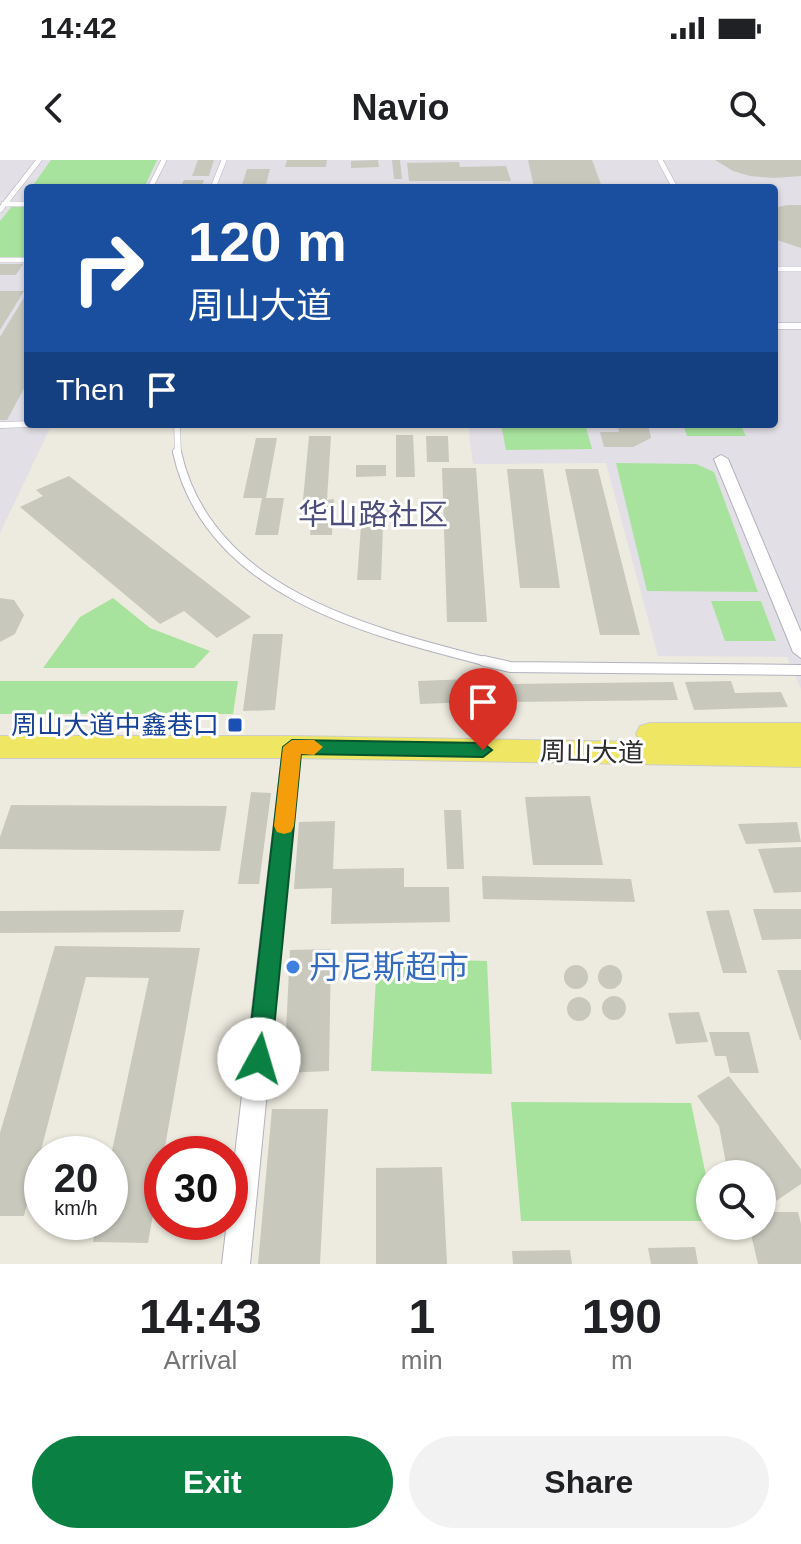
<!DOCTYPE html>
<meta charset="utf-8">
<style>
:root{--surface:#fff;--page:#f2f2f2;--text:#202124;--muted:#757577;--accent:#0b8043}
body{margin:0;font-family:Arial,"Noto Sans SC",sans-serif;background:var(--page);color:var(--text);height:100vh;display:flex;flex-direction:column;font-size:30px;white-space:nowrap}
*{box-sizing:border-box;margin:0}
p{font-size:26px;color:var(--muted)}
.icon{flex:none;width:44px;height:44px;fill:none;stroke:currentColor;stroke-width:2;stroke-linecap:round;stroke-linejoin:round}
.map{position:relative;height:1104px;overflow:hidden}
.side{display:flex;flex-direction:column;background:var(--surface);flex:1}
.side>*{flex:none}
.top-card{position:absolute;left:24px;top:24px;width:754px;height:244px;border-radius:8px;box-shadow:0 2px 6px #0004;background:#1a4fa0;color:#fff;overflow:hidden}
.buttons{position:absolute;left:696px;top:1000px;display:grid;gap:16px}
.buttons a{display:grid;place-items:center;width:80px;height:80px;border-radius:50%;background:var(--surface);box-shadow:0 2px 6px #0004;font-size:40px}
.speed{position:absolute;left:24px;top:976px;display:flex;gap:16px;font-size:40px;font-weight:700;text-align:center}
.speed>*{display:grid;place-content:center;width:104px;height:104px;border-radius:50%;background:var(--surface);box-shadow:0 2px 6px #0004;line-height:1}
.speed small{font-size:20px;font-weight:400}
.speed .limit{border:12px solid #d22;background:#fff;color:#111}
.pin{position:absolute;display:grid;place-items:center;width:68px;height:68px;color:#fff;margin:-82px -34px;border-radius:50% 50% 50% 0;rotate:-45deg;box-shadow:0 0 8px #0007}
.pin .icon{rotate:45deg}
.me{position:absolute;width:88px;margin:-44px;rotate:6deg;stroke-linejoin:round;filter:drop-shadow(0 0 6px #0008)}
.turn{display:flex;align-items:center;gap:28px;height:168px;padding:0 32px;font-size:36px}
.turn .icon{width:104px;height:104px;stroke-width:2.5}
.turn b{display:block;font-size:56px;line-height:68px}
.then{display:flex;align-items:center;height:76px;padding:0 32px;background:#0003;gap:16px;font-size:30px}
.eta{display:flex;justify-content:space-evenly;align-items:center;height:136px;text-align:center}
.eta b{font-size:48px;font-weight:700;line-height:56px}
.button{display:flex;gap:16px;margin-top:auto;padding:16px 32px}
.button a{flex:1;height:92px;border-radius:48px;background:var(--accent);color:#fff;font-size:32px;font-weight:700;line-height:92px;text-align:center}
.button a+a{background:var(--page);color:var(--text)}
.status{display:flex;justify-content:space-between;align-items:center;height:56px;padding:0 40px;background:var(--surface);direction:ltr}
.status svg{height:22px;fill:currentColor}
header{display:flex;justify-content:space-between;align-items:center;height:104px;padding:0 32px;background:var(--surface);font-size:36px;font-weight:700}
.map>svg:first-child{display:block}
</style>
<div class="status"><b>14:42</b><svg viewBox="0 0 49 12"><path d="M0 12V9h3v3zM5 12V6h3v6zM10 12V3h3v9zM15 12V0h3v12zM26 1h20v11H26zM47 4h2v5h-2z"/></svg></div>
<header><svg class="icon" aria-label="back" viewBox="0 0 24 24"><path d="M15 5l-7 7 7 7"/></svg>Navio<svg class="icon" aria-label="search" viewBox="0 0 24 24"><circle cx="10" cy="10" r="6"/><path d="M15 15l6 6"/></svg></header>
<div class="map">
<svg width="801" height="1104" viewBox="0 0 801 1104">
<rect width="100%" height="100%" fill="#edeadf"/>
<path fill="#e2dfe6" d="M0,0H801V529L787,497L658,496L606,303L473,304L468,264H774V28H28V264H52L0,373Z"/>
<path fill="#a8e39d" d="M51,0H157L144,28H31Z
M12,46H28V97H0V61Z
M501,264H611L612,267H586L592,289L506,290Z
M683,264H740L746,276H687Z
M616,303L696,304L714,312L758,432L647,431Z
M113,438L150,468L210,491L194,508H43L80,457Z
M711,441H761L776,481H725Z
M0,521H238L233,554H0Z
M377,798L487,801L492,914L371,911Z
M511,942L691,943L710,1035V1061H521Z"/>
<path fill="#c9c8bd" d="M198,0H214L209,16H192Z
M287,0H327L326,7H285Z
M378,0L379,7L351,8V1Z
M392,0H400L402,19H394Z
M528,0H592L602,27H534Z
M715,0H801V16L774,18L750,16L733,11Z
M459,2L460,7L506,6L511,21H409L407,3Z
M247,9H270L265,28H241Z
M184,20H204L201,28H180Z
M787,45H801V88L774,79V48Z
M0,104H23L16,115H0Z
M0,131H24L0,170Z
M28,131V221L7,260H0V177Z
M626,264H648L651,278L633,287H604L600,272H619L618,268H627Z
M396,275H413L415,317H396Z
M309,276H331L327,340L334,339L332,375H310L313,340H303Z
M426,276H448L449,302H427Z
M256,278H277L266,338H284L278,375H255L262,338H243Z
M356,305H386V316L356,317Z
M442,308H476L487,462H447Z
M507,309H543L560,428H520Z
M565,309H598L640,475H600Z
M69,316L122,357L251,457L217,478L184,451L160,464L20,347L43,336L36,330Z
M361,366H383L381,420H357Z
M0,438L14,440L24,455L15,474L0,482Z
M253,474H283L275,550L243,551Z
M471,519L474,542L420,544L418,521Z
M731,521L735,533L781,532L788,547L694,550L685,522Z
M673,522L678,540L510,542L507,524Z
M251,632L271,633L259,724H238Z
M590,636L603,705H533L525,637Z
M11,645L227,646L220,691L0,689V677Z
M444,650H461L464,709H447Z
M335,661L333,709L404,708V727H449L450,762L331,764L332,728L294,729L299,662Z
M797,662L801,682L746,684L738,664Z
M801,687V732L774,733L758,689Z
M482,716L631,719L635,742L483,739Z
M753,749H801V779L762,780Z
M184,750L180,772L0,773V751Z
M729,750L747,813H723L706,751Z
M55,786L200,788L148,1083L93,1082L97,1062H110V1000L149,818L86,817L24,1056H0V973Z
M331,789L329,911L284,913L290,790Z
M598 817a12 12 0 1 1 24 0a12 12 0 1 1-24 0Z
M564 817a12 12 0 1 1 24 0a12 12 0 1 1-24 0Z
M777,810H801V880H800Z
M602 848a12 12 0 1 1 24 0a12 12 0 1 1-24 0Z
M567 849a12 12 0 1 1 24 0a12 12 0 1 1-24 0Z
M699,852L708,882L676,884L668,853Z
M709,872H749L759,913H730L726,896H715Z
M729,916L801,1009V1024L776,1041H762V1014H728L719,966L697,936Z
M272,949H328L320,1104H258Z
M442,1007L447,1104H376V1008Z
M762,1052H798L801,1064V1104H758L749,1066H762Z
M695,1087L698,1104H651L648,1088Z
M570,1090L572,1104H513L512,1091Z"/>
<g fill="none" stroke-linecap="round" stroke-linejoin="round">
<defs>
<path id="lane-far3" d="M660,0L675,28
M150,28L164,0
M213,28L224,0
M4,44H28
M0,50L39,0
M0,100H28
M774,109H801"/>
<path id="lane-far2" d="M774,166H801
M177,264L178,294
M0,265L33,264"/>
<path id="lane-far1" d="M177,292C208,434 371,472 492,503"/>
<path id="lane" d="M484,501L510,507L801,510"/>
<path id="street" d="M721,295L728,299L801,472V498L793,492L714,299Z
M292,580L299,582L301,587L250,1104H222L227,1062H230V1037L283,587L285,582Z"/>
<path id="primary" d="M650,563H801V607L292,598H0V576H292L641,582L636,574L640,566Z"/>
</defs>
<use href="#lane-far3" stroke="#b2b2bf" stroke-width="6"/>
<use href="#lane-far2" stroke="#b2b2bf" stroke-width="7"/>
<use href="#lane-far1" stroke="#b2b2bf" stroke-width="10"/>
<use href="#lane" stroke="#b2b2bf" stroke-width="12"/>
<use href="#street" stroke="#b2b2bf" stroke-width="2"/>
<use href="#primary" stroke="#ccc" stroke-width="2"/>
<use href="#lane-far3" stroke="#fff" stroke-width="5"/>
<use href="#lane-far2" stroke="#fff" stroke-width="6"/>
<use href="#lane-far1" stroke="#fff" stroke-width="8"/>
<use href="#lane" stroke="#fff" stroke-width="10"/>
<use href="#street" fill="#fff" fill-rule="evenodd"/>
<use href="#primary" fill="#efe763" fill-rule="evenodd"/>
</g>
<path fill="#0b8043" stroke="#07532c" stroke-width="2" d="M292,580L483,583L492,590L483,597L301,594L271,899L268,908L259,911L250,908L247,899L283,587Z"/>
<path fill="#f59e0b" d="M292,580H314L323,587L314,595L301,594L294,666L291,672L284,674L277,672L274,666L283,587Z"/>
<rect fill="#1a4fb4" stroke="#fff" stroke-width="3" x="227" y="557" width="16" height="16" rx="4"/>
<circle fill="#3f7fe0" stroke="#fff" stroke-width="3" cx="293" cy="807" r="8"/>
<g text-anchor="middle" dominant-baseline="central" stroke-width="6" stroke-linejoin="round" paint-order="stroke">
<g font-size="26" fill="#164399" stroke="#fff" text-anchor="end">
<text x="219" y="565">周山大道中鑫巷口</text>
</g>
<g font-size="26" fill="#2c2c2c" stroke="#fff">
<text transform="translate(592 592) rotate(1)">周山大道</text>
</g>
<g font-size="30" fill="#4d4d7d" stroke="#fff">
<text x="373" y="354">华山路社区</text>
</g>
<g font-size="32" fill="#366cbe" stroke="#fff" text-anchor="start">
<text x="309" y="807">丹尼斯超市</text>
</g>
</g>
</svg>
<div class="buttons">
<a><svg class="icon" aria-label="search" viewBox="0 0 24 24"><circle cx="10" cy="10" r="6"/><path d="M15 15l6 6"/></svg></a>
</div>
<div class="speed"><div>20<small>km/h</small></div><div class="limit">30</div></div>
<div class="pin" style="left:483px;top:590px;background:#d93025"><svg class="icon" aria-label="arrive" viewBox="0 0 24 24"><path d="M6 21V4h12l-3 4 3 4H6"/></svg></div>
<svg class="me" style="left:259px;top:899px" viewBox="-20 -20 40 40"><circle r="19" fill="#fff"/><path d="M0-13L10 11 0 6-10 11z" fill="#0b8043"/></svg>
<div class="top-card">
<div class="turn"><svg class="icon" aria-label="right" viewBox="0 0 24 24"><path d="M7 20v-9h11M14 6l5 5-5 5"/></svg><div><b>120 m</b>周山大道</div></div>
<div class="then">Then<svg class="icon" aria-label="arrive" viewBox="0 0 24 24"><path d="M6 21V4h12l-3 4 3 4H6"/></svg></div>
</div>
</div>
<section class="side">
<div class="eta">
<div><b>14:43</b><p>Arrival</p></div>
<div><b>1</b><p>min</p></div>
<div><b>190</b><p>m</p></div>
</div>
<div class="button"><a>Exit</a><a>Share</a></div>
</section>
